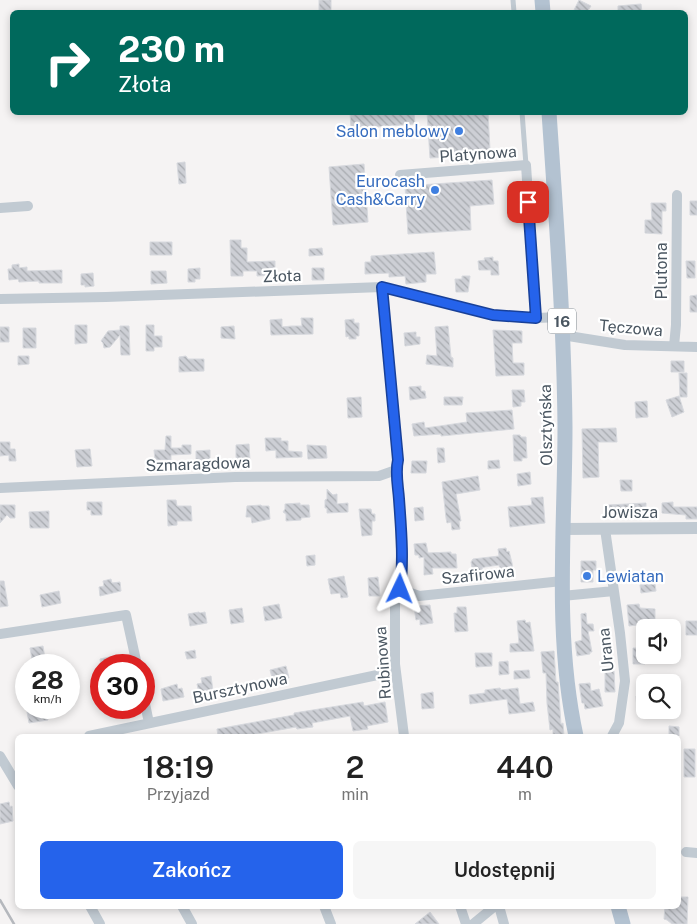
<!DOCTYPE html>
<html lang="pl">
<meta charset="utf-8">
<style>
:root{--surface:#fff;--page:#f6f6f6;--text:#222;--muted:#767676;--accent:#2563eb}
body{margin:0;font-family:"Public Sans",sans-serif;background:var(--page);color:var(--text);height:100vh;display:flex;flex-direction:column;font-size:19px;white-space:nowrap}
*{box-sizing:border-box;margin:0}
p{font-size:16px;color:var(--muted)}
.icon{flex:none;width:28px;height:28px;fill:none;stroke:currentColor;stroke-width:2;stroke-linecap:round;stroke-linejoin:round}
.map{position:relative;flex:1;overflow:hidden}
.side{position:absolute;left:15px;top:734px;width:666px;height:175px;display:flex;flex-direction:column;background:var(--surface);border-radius:8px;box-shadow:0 2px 8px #0003}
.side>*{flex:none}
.guide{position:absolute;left:10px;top:10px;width:678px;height:105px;border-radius:8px;box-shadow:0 2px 8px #0003;background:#00695c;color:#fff;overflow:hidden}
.buttons{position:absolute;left:636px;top:619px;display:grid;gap:10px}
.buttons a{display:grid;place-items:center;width:45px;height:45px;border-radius:8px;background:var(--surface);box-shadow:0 2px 8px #0003;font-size:25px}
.speed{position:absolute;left:15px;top:654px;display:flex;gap:10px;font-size:25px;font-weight:700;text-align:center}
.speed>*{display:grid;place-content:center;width:65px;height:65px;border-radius:50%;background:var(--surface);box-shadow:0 2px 8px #0003;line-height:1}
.speed small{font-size:12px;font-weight:400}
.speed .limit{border:8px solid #d22;background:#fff;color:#111}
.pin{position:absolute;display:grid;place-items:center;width:42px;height:42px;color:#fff;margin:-21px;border-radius:10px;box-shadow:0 2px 8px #0006}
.me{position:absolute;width:55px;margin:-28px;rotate:2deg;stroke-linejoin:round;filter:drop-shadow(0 0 4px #0008)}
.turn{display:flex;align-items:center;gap:18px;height:105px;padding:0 25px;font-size:22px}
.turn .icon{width:65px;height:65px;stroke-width:2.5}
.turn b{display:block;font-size:35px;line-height:42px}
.eta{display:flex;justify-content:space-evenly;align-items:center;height:85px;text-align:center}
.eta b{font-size:30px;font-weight:600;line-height:35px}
.action{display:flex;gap:10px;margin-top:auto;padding:10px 25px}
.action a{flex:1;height:58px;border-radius:8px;background:var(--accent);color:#fff;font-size:20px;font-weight:600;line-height:58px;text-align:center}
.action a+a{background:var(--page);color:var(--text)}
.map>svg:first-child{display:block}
</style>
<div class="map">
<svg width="697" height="924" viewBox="0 0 697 924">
<defs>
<pattern id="building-back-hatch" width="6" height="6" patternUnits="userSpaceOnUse" patternTransform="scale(1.25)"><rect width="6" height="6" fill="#cdcfd5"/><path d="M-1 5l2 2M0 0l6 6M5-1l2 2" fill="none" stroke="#a8abb0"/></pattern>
</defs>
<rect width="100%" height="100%" fill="#f5f3f3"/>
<path fill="url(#building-back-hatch)" stroke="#d7d9de" d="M319,0H331V12H319Z
M579,0L591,6L587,12H573Z
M641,4L642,12H618V6Z
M350,112H414L415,124L351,129Z
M427,112H488L490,150L447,152L448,157L430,158Z
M185,162L186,183L179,184L177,163Z
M364,164L368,222L333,225L329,167Z
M492,180L494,204L470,206L471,230L408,234L405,186Z
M690,201H697V215H690Z
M651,203H666V211H662V234L645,233V220H652Z
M230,240H241V248H247V262L275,261V271H273V275L257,276V271H243V276H231Z
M150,242H172V255H150Z
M322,248L323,255L309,256V249Z
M434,252L436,274H426V282L406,284L405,276L389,277V273L365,274V262H371V256Z
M493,257V261H498L499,275H491V270H479L478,261L485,260L484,258Z
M686,261H695V278H687Z
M19,264V268L27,267V271L62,270V283H39V281L19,282L18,279L9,280L8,269H12V265Z
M200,268V279H195V282H188V269Z
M312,268H324V280H312Z
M151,271H166L167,283L151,284Z
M93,273L94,286L85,287V285H81V274Z
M462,276H470L468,292H456L455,279H462Z
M697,295V312H690V296Z
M301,318H313V334L271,335L270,320L282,319V327L292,326H302Z
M354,319V323H359V336H356V339H349V336L346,337L345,320Z
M75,325H87V343L75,344Z
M146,325H154V336H162V347H154V351H146Z
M120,326H129L130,355H121L120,335L110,347L104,348L103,343L101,341L108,331L120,330Z
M234,326L235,339L221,338V327Z
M448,326L451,357L453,358V367L426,364L427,355L437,356L435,327Z
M0,327H9V342H0Z
M23,328H36V348H23Z
M493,330L522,331V343H512L513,363H524V375L496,376Z
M416,332V337H420V344L405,346L404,333Z
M18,356H29V364L18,365Z
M186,356L188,359H204V371L179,372V357Z
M671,361H684V372H671Z
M679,373H687V397H680Z
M421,386V391H425L426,398L410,400L409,387Z
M512,390H524L525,402H521V406L513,407Z
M679,396L684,412L672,417L666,400Z
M361,397L362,417L348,418L347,398Z
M444,397H463L462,405H444Z
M647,401L648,417L636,418L635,402Z
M512,410L514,429L441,436V434L414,436L412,424L424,422L425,428L440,426L467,422L466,413Z
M616,428L617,442H598L599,477L583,478L582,429Z
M513,435H520L521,437H526L527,458H522V461H514Z
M166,436H171V448H182V445H191V454L171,455V460H155L154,450H165Z
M265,438H281V441H288V451L302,452V457L276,458V450L266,451Z
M0,442H10V449H15L16,461H9V455L0,456Z
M249,444L250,461H236V445Z
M307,445L326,446L327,458L308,459Z
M437,448H444L445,462L438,463Z
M90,449L92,466L77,467L75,450Z
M210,450V463H196V451Z
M499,460L500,468L488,469V461Z
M412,461H427L426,473H411Z
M530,472L531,484L518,486L517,474Z
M478,476L480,490L456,494L461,521H459L460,529L452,530L451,522L447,523L446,518L442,482Z
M620,480H632V491H621Z
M327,489L333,495L337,494V504L348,503V512L327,513V508H325V500L327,499Z
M543,497L545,523L510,527L508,507L532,505L531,498Z
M167,500H176L177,506H191L192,521H177V525L168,526Z
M87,502H102V515H91V510H87Z
M673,502V507H697V519H686V515L662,513V503Z
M300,503V505H309L310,517L301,518V520L286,521V514L283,512L285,509V504Z
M646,503V515L609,517L608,505Z
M0,505H15V518H10L7,515L0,523Z
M261,505L262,506H269L270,519L252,523L251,517H246L247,506Z
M423,507L424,520L415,521L414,508Z
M359,509H371L372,514H375V521H372V535L362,536Z
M49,511V528H30L29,512Z
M426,543L428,553L451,552V554H456L457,568H432L433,574L424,575V557L419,558V555H415L414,544Z
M506,548L507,552L509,551L512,563L513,571L511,572V574L501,575L499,565L485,567L482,568L483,573L473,574L471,562L473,559L499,556L498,549Z
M315,555V565L307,566L306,556Z
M581,561H596V570H593V582H581Z
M344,576L348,597L341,598L340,593L331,594L328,579Z
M378,577L380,596H369L368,578Z
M111,579L112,583L120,582L121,591L100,596L99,587L104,586L103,581Z
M0,581H4L8,606L0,607Z
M655,584L656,591L641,593L640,585Z
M59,591L61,603L42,607L40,595Z
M279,604L282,618L265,621L263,607Z
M639,604L640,608L655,609V620H645V664H633V648H639L637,625L629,626L627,605Z
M430,605L433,623L420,625V619L416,620L414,606Z
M457,607H466L468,631L455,632L454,613H457Z
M242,608L244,622L231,624L229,610Z
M199,612L200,613L205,612L207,623L190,626L188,614Z
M586,613L587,624H593L594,631H588L592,652H590V654L577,656L575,642L582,640L581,614Z
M525,620L526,623L530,622L534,651L510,652V644L519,643L517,621Z
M686,621H697V635H686Z
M43,646L46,665H33L30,648Z
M195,650L196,658L187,659L185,652Z
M554,651L556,682H558L561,724L563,723L564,736H553V729L550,730L547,703L546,673H543L541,652Z
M475,653H492V666L476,667Z
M114,656L115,665H101L100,659Z
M508,661L509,674L499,675V662Z
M286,666L289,678L273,681L270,670Z
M529,670L530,678L514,679V671Z
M605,671H614L615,692H605Z
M211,676L213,691L199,694L197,684L202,683L201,678Z
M590,683L591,691L599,689L603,706L585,709L584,703H582L579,684Z
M177,684L178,689L182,688L184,697L163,701L161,689Z
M500,688L501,690L518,688L520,704L533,702L535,711L509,714L507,699L470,704L469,695L485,693V690Z
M433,692L434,708L422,709L421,694Z
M636,696H645V710H637Z
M363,702L364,706L385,702L388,722L367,726L368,729L353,731L350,716L312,723L313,727L297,729L296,727L246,736H218L217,729L294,715V713Z
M45,709L48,720L29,723L27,712Z
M669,726L679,727V736H669Z
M684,749H695V777H684Z
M9,802L10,807L12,806L13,821L0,824V804Z
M679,897H688L687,924H672L667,920L664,919L665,906H679Z
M430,912L439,924H415Z"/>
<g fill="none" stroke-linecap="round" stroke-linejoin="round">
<path stroke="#c1cad2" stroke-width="5" d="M513,0L514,12
M522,112L526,165"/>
<path stroke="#c1cad2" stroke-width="10" d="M400,175L526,165L536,318
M0,208L28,206
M382,287L398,460L396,470L399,497L402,577L400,589L395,603V664L404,736
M0,299L106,297L382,287L493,315L536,318L562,317
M562,335L625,345L697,347
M674,346L676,325L677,195
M0,488L235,477L379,476L396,470
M605,529L620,633L625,681L619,723L612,736
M400,589L419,596L562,581
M562,596L614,591
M0,634L126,615L137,665
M144,699L149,723
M89,736L382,674L395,664
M0,756L18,786
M686,852L697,853
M90,906L100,924
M182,906L192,924
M324,906L331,924
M460,906L466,924
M499,906L504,924
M473,924L495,906"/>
<path stroke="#c1cad2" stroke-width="12" d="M563,529L697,528"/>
<path stroke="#b3c2d1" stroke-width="15" d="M542,0L543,12
M549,112C556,217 564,322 565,427C565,530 554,634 576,736
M618,906L623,924"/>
<path stroke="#b5b8bd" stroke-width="2.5" d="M0,900L14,924"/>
</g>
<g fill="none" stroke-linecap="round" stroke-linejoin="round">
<defs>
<path id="route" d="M400,589C404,560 401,528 399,499C398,485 395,473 398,460L382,287L493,315L536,318L528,202"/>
</defs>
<use href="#route" stroke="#184099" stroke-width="12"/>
<use href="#route" stroke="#2563eb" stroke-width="9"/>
</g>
<g fill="#3f7fe0" stroke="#fff" stroke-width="2">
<circle cx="459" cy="131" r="5"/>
<circle cx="435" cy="190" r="5"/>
<circle cx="587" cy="576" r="5"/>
</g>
<g text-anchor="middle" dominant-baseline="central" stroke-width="4.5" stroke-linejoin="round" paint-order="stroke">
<rect fill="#fff" stroke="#808990" stroke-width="1" x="548" y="308.5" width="28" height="25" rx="4"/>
<g font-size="15" font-weight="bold" fill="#4a5661">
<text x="562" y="321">16</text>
</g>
<g font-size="16" fill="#366cbe" stroke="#fff" text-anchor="end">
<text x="449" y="131">Salon meblowy</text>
<text x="425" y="181">Eurocash<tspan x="425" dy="18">Cash&amp;Carry</tspan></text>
<text x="597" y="576" text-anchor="start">Lewiatan</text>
</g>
<g font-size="16" fill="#4a5661" stroke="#fff">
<text transform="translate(478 154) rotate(-4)">Platynowa</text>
<text transform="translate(661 271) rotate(-90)">Plutona</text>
<text transform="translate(282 276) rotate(-2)">Złota</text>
<text transform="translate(631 328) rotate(5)">Tęczowa</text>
<text transform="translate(546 425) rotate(-91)">Olsztyńska</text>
<text transform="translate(198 464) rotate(-2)">Szmaragdowa</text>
<text x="630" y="512">Jowisza</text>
<text transform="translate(478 575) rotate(-6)">Szafirowa</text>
<text transform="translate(606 650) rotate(-96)">Urana</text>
<text transform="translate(383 663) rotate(-94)">Rubinowa</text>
<text transform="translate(240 688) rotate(-12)">Bursztynowa</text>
</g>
</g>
</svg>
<div class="buttons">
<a><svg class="icon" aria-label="sound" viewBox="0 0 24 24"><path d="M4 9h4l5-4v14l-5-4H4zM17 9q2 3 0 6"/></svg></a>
<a><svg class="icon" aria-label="search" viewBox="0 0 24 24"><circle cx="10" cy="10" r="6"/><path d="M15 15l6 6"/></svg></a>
</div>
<div class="speed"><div>28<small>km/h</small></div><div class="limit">30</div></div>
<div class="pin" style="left:528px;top:202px;background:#d93025"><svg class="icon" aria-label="arrive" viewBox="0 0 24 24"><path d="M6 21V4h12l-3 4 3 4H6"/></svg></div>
<svg class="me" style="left:400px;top:589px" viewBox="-20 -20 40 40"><path d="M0-17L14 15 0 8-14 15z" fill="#2563eb" stroke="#fff" stroke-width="4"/></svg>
<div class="guide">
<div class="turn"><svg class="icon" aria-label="right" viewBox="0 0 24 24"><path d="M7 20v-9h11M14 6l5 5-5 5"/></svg><div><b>230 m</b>Złota</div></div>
</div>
<section class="side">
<div class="eta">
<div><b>18:19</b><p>Przyjazd</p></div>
<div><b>2</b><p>min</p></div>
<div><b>440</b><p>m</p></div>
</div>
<div class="action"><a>Zakończ</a><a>Udostępnij</a></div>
</section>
</div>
